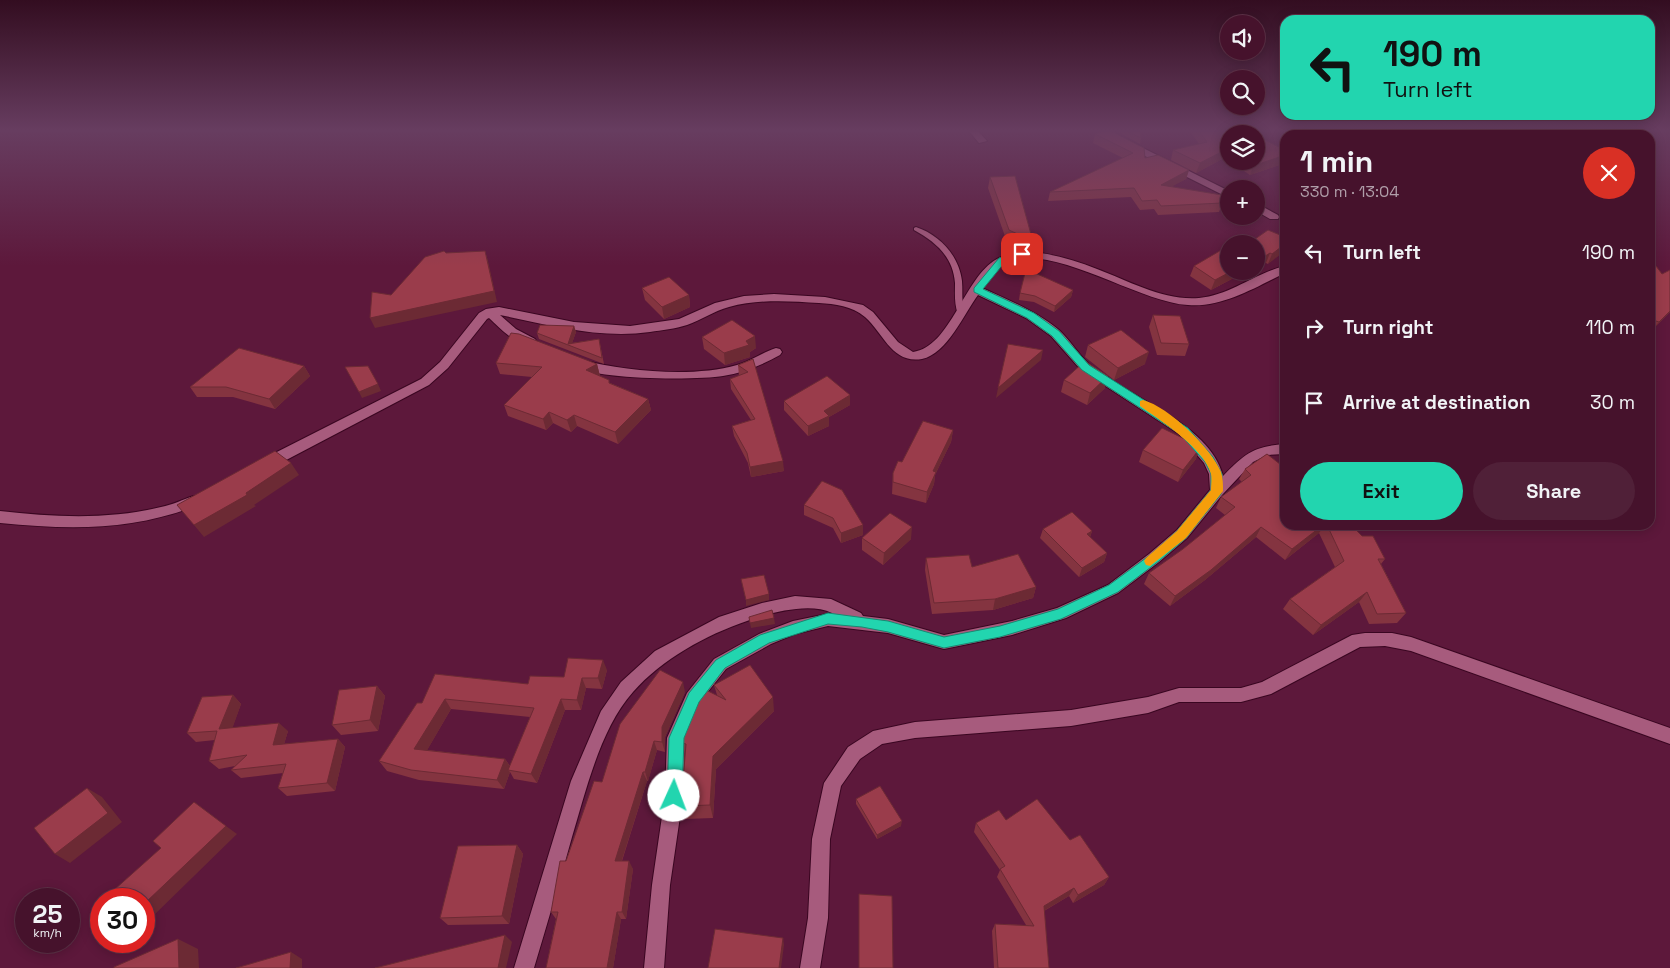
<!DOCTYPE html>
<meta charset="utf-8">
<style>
:root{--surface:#46122c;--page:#502038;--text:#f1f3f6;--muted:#b09ea9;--line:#5e3248;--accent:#22d5af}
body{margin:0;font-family:"Space Grotesk",sans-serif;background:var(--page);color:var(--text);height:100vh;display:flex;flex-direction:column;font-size:19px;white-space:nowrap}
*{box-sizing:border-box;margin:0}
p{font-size:16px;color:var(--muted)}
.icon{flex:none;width:28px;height:28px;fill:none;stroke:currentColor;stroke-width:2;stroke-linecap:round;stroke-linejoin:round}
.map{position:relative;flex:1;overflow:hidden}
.panel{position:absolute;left:1280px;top:130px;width:375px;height:400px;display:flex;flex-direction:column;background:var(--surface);border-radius:15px;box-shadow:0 2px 12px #0003,0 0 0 1px var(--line)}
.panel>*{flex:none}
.guide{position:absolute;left:1280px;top:15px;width:375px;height:105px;border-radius:15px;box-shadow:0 2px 12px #0003,0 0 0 1px var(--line);background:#22d5af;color:#111;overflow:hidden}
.controls{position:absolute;left:1220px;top:15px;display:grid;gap:10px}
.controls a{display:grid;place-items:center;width:45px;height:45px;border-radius:50%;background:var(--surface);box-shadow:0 2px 12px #0003,0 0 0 1px var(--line);font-size:25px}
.speed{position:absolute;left:15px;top:888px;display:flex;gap:10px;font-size:25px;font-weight:700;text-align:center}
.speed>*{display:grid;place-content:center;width:65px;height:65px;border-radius:50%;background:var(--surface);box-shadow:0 2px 12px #0003,0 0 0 1px var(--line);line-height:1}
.speed small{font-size:12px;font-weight:400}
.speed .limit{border:8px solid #d22;background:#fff;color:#111}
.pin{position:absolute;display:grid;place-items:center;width:42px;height:42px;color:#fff;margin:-21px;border-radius:10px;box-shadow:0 2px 8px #0006}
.me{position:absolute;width:55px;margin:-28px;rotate:2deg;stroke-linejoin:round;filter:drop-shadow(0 0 4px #0008)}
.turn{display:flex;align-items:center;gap:18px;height:105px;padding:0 20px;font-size:22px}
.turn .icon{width:65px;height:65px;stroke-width:2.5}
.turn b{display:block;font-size:35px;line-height:42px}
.round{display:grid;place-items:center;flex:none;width:52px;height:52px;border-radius:26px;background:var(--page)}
.summary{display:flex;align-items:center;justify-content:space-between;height:85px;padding:0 20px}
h1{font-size:30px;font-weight:800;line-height:38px}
.primary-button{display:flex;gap:10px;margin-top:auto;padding:10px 20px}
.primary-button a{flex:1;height:58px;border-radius:30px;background:var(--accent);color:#111;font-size:20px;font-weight:800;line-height:58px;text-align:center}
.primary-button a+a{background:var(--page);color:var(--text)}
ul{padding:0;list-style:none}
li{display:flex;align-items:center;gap:15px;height:75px;padding:0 20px}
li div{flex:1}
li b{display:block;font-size:19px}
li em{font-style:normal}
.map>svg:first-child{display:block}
</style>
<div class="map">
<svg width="1670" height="968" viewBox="0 0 1670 968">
<rect width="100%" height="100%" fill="#5d183b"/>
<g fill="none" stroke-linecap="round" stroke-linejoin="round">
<defs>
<path id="service" d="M916,227C940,235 959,256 962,281C963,292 961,302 965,312L964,314H958C954,304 955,293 955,283C953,257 936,242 914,230V228Z"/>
<path id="minor" d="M969,131H978L987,141L979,143Z
M1104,131H1114L1117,135L1229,191V198L1111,139Z
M1284,131H1292V135L1284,137Z
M1256,203L1278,215L1279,217L1278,219H1270L1256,211Z
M1019,251C1047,252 1072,259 1097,269C1129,281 1164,301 1199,298C1231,295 1255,273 1285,266V273C1256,287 1222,308 1188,305C1137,302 1049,240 1005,263C996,268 989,280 982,288C1008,300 1036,311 1059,330C1070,340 1078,354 1089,364C1126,397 1210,423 1223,476C1244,454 1254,446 1285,444V454L1267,455L1253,462L1222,495L1187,538L1159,562L1118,593L1066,618L1012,635L944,649L888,633L828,626L795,634L771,644L726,669L699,703L685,738L683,796L670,885L664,968H644L652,885L665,796L667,738L687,693L714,659L759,634L793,621L832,613C809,602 770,613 747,621C706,635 662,659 633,692C600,729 586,791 572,837C560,881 547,924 534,968H514L571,781L601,711L621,682L655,651L719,617L762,603L795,596L831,599L861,613L863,616L888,619L944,635L1012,621L1057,608L1108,585L1149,554L1177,530L1210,490L1209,474L1204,463L1179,434L1081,370L1051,336L1026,318L978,295C964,314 947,354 922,359C892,364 884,334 865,317C852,306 835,304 819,303C789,301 758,299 729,307C714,311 701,320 687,325C675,329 662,330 650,332C599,339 549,325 500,315L516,329L535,339L537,342L535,345C519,349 500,328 489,318L487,319L448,368L429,385L271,468H261L259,464L261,460L421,379L440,362L479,313L486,309L499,307L574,322L630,326L679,319L715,303L744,296L774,294L825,297L863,305L873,312L898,342L913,352C951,347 964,277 997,259C1004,255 1012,253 1019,251Z
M776,348L780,349L782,352L780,355C762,365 743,373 723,376C700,380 587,381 575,364L581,360C626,371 692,378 737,365C751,361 763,352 776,348Z
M194,496L199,497L201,501L199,505C131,531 72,530 0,523V511C53,517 109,520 161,507C173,505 183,499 194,496Z
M1365,633H1392L1411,637L1670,728V744L1411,651L1385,646L1360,647L1271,694L1241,702H1179L1148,713L1071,726L915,738L882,744L860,759L841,786L830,839L828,918L820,968H800L808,918L812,839L824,783L848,747L873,731L915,722L1071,710L1148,697L1179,688H1241L1262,682L1352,635Z"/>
</defs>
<use href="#service" stroke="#3a0621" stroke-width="2"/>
<use href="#minor" stroke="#3a0621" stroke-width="2"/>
<use href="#service" fill="#a75b7d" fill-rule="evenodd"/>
<use href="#minor" fill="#a75b7d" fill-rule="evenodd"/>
</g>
<path fill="#843440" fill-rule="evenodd" d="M1116,131H1140L1141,138L1140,144Z
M1190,131H1249L1229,134V161L1224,158L1196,173L1171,160L1173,150L1199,144Z
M1354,131H1452L1461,135H1352Z
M1095,134L1145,158L1189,170L1186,179L1171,186L1222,203L1219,212L1158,215L1154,209L1140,210L1131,197L1048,201L1050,192L1123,158L1093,143Z
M1256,139L1259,141L1263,139L1285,150V163L1250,175L1229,161H1256Z
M990,177L1032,238L1030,250L1022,249L1007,242L988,188Z
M1285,237L1268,264L1266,263L1256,244Z
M1650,258L1662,274L1670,270V312L1651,331L1650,330Z
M1194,266L1229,271H1246L1245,272L1211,290L1190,276Z
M642,288L689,295L690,307L664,319L645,300Z
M1073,290L1071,297L1054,312L1034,302L1019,300L1020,293Z
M1153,315L1189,344L1185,356L1157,355L1149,327Z
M574,326L576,332L572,343L599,339L604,364L539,339L537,333Z
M702,337L756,348L750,352V357L725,365L704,349Z
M1088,345L1145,364L1114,380L1085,357Z
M753,359L784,471L751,477L748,463L734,436L732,426L751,420L731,389L730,379L739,376L738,365Z
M496,363L597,364L600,376L610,383L648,399L651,410L618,444L577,426L571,432L553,423L546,430L508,416L504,405L532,377L500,374Z
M304,366L310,376L275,409L233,397H197L190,387Z
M1064,380L1105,388L1087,405L1061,392Z
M850,395V405L829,417V426L808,436L784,410V401Z
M953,430L951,442L935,475L934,484L926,503L892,494L893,473L902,462Z
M1143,450L1196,459L1178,482L1139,462Z
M1267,454L1285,525H1351L1385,559L1381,564L1406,613L1397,623L1369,624L1359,602L1313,635L1283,609L1290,599L1335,567L1319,533L1285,560L1256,537L1205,580L1170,606L1144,584L1149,573L1183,549L1225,515L1216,508L1221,497L1242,482L1239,479L1245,469Z
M822,481L863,535L841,543L833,528L804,515V505Z
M1043,529L1092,531L1090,537L1107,553L1104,562L1079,577L1040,538Z
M862,538L911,539L883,565L862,550Z
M926,558L972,567L1036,587L1033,598L993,610L932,614L925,570Z
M607,670L602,689L586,688L581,710H565L537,783L514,779L510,772L504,789L419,780L387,771L379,761L422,703L564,677ZM451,709L530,717L510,766L505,759L427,750Z
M714,685L774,711L716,769L713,818L685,819L681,806L685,752L682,743L717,695Z
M377,686L385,696L378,731L341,735L332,725Z
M685,692L665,737V752L657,750L648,781H647L622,861L633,869L626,919H621L613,968H546L556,919L551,912L566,861L602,782Z
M233,695L241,704L232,728L288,731L284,744L338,739L345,747L335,791L287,796L278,788L283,773L241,778L231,770L235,766L219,769L209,761L215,740L196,742L187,733Z
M856,799L901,826L877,839L856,804Z
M1006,820L1070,840L1109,877L1104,885L1073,903L1069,896L1044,911L1049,968H994L992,931L995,924L1026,925L997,877L1000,870L974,832L976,823Z
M517,845L523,854L509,924L448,925L440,918Z"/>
<path fill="#6c2a34" d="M1227,149L1224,158L1196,173L1200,163Z
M1285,155V163L1250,175L1253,166Z
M1189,170L1186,179L1158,194L1161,185Z
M1285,244V251L1268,264L1272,254Z
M485,251L488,261L497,302L375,328L370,318Z
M1270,253L1266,263L1256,269V262Z
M1232,271H1246L1245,272L1211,290L1215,280Z
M1073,290L1071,297L1054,312L1055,306Z
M689,295L690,307L664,319L662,307Z
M1670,311V312L1651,331L1659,322Z
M574,326L576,332L571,346L568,344Z
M755,336L756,348L750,352V357L725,365L724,353Z
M1043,350L1041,360L996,398L998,388Z
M1149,352L1145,364L1114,380L1118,368Z
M597,364L600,376L586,370Z
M304,366L310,376L275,409L269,399Z
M1108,376L1105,388L1087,405L1090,393Z
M378,384L381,391L362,398L359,392Z
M850,395V405L829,417V426L808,436V426L824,411Z
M648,399L651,410L618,444L615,432Z
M549,412L553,423L546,430L543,419Z
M574,415L577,426L571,432L567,420Z
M953,430L951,442L935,475L934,484L926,503L927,492L933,471Z
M1201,447L1196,459L1178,482L1183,470Z
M783,461L784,471L751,477L750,467Z
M291,463L299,475L254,505L256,506L204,537L194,525L246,493Z
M863,525V535L841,543V533Z
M1323,525H1325L1319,533L1285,560L1292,549Z
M912,527L911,539L883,565L884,553Z
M1261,527L1256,537L1205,580L1170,606L1175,596Z
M1092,531L1089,540L1087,534Z
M1107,553L1104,562L1079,577L1082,568Z
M1036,587L1033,598L993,610L995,599Z
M1367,592L1359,602L1313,635L1321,625Z
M769,594V600L746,606V600Z
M774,618L775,624L751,628L750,623Z
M603,660L607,670L602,689L598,678Z
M582,678L586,688L581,710L577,700Z
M683,682L685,692L665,737V752L662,742V727Z
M377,686L385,696L378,731L370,720Z
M233,695L241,704L229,738L219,729Z
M773,697L774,711L716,769L713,818L710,805L713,756Z
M445,699L451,709L422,759L414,749Z
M561,699L565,710L537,783L531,774Z
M279,723L288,731L281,754L273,745Z
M338,739L345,747L335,791L327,783Z
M654,741L657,750L648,781L645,772Z
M505,759L511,768L508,770L510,772L504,789L497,780Z
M643,772L647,781L619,869L615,861Z
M87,788L102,797L122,822L70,863L55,854Z
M902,821L901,826L877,839V835Z
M226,826L237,834L150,919L144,916V904Z
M517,845L523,854L509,924L502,916Z
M629,861L633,869L626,919L622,912Z
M1109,877L1104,885L1073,903L1078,895Z
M1074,888L1069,896L1040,913L1044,906Z
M617,912L621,919L613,968H607Z
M505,935L512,942L506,968H498Z
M783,938L784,945L781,968H779Z
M178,939L198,949L199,968H179Z
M291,952L302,959V968H290Z"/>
<path fill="#9a3c4b" stroke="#6c2a34" d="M1102,131H1111L1144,148L1145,158L1158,155L1189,170L1161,185L1222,195V203L1161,206L1157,200L1142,201L1134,188L1050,192L1133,153L1095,134Z
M1127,131H1140L1141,138Z
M1199,131H1249L1252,134H1229V150L1227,149L1200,163L1173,150L1207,142Z
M1360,131H1452L1461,135H1369Z
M1256,139L1259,141L1263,139L1285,150V155L1253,166L1246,161H1256Z
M1015,176L1032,238L1024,237L1009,230L990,177Z
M1268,230L1285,237V244L1272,254L1270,253L1256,262V244H1248Z
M1223,249L1229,252V271H1232L1215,280L1194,266Z
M444,251L446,253L485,251L494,291L370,318L372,292L391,295L425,257Z
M1650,258L1662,274L1670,270V311L1659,322L1653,320L1650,322Z
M1026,269L1073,290L1055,306L1035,296L1020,293Z
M669,277L689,295L662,307L642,288Z
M1153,315L1180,316L1189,344L1161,343Z
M732,320L755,336L746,341L749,345L724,353L702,337Z
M540,325L574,326L568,344L599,339L602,358L537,333Z
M1121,330L1149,352L1118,368L1088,345Z
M511,333L519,334L597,364L586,370L609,380V383L648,399L615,432L574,415L567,420L549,412L543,419L504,405L542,367L496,363Z
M1008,344L1043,350L998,388Z
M239,348L304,366L269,399L226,387H190Z
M753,359L783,461L750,467L747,453L732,426L755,419L730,379L748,372L738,365Z
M1085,361L1108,376L1090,393L1064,380Z
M368,366L378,384L359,392L345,367Z
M827,376L850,395L824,411L829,416L808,426L784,401Z
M923,421L953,430L933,471L936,472L927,492L893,482V473L898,461L902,462Z
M1162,428L1201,447L1183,470L1143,450Z
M275,451L291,463L246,493L247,495L194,525L177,505Z
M1267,454L1285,468V525H1323L1292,549L1261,527L1211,570L1175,596L1149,573L1183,549L1235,507L1221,497L1251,475L1245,469Z
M822,481L842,490L863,525L841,533L833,518L804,505Z
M1072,512L1092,531L1087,534L1107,553L1082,568L1043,529Z
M890,513L912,527L884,553L862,538Z
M1327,525H1351L1362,536H1373L1385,559H1378L1406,613L1377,614L1367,592L1321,625L1290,599L1344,561Z
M1018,554L1036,587L995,599L934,603L926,558L969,555L972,567Z
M764,575L769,594L746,600L741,579Z
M772,610L774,618L750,623L749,617Z
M568,658L603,660L598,678H582L577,700L561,699L531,774L508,770L534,708L445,699L414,749L505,759L497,780L411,770L379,761L417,703H422L435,674L528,684L530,676L564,677Z
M750,665L773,697L713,756L710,805L681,806L686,744L682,743L683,725L700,687L726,700L714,685Z
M660,670L683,682L662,727V742L654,741L645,772H643L615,861H629L622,912H617L607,968H546L558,912H551L560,861H566L594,781L602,782L620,724Z
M377,686L370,720L332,725L339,690Z
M233,695L219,729L279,723L273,745L338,739L327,783L278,788L286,764L231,770L247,755L209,761L217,731L187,733L202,697Z
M880,786L902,821L877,835L856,799Z
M87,788L108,813L55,854L34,828Z
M1037,799L1070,840L1080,835L1109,877L1078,895L1074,888L1044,906L1049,968H998L995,924L1034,926L1000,869L1005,866L976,823L999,810L1006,820Z
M194,802L226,826L144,904V899H123L114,890L161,848L153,841Z
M517,845L502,916L440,918L458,846Z
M859,894L892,896L893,968H859Z
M715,929L783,938L779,968H708Z
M505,935L498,968H375Z
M178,939L179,968H114V967Z
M291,952L290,968H236Z"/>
<linearGradient id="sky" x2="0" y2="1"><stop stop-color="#330d20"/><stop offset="0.49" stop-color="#673d60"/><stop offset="1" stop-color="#673d60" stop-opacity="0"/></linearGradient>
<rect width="1670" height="266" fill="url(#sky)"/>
<path fill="#22d5af" stroke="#168a72" d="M1022,252L1026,254L1025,256L1005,262L983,289L1034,313L1059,331L1089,365L1188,428L1213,457L1222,474L1221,494L1186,538L1159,561L1118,592L1061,619L1000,637L944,648L888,632L862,627L828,624L769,643L725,668L699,702L684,738L682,796L679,801L674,803L669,801L667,796L669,738L689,693L716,660L760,635L828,613L888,621L944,637L1000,626L1058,609L1109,585L1150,555L1177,531L1211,490V474L1205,462L1180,434L1082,370L1052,336L1027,318L974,292V288L999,258Z"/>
<path fill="#f59e0b" d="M1143,400C1169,407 1211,448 1221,472C1223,478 1223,485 1223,491L1186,538L1150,566L1146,565L1144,561L1146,558L1177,531L1211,490C1211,485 1212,479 1211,474C1204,448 1161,421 1140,406V401Z"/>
</svg>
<div class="controls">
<a><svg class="icon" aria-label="sound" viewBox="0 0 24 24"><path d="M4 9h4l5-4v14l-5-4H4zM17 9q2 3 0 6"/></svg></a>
<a><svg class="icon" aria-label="search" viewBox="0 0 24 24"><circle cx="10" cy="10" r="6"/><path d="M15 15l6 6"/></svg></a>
<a><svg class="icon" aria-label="layers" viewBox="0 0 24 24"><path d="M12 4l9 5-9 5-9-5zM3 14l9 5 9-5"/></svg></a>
<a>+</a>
<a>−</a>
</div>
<div class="speed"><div>25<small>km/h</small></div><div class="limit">30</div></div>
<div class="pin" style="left:1022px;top:254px;background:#d93025"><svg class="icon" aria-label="arrive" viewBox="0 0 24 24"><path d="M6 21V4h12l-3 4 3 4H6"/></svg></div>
<svg class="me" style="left:674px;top:796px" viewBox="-20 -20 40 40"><circle r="19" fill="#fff"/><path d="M0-13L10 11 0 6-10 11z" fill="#22d5af"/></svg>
<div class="guide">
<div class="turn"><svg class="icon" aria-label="left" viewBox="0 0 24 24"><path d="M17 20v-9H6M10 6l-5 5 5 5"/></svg><div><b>190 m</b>Turn left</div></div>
</div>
<section class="panel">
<div class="summary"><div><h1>1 min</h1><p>330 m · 13:04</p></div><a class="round" style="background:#d93025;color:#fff"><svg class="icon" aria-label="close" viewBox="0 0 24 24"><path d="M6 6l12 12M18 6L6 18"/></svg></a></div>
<ul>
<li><svg class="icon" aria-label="left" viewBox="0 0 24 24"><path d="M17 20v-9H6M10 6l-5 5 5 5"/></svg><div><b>Turn left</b></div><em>190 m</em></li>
<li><svg class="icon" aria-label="right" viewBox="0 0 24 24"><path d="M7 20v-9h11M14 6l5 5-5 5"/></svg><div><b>Turn right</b></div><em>110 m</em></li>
<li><svg class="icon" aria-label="arrive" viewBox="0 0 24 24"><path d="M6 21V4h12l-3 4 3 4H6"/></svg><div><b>Arrive at destination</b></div><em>30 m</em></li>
</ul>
<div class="primary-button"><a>Exit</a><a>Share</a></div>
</section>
</div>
